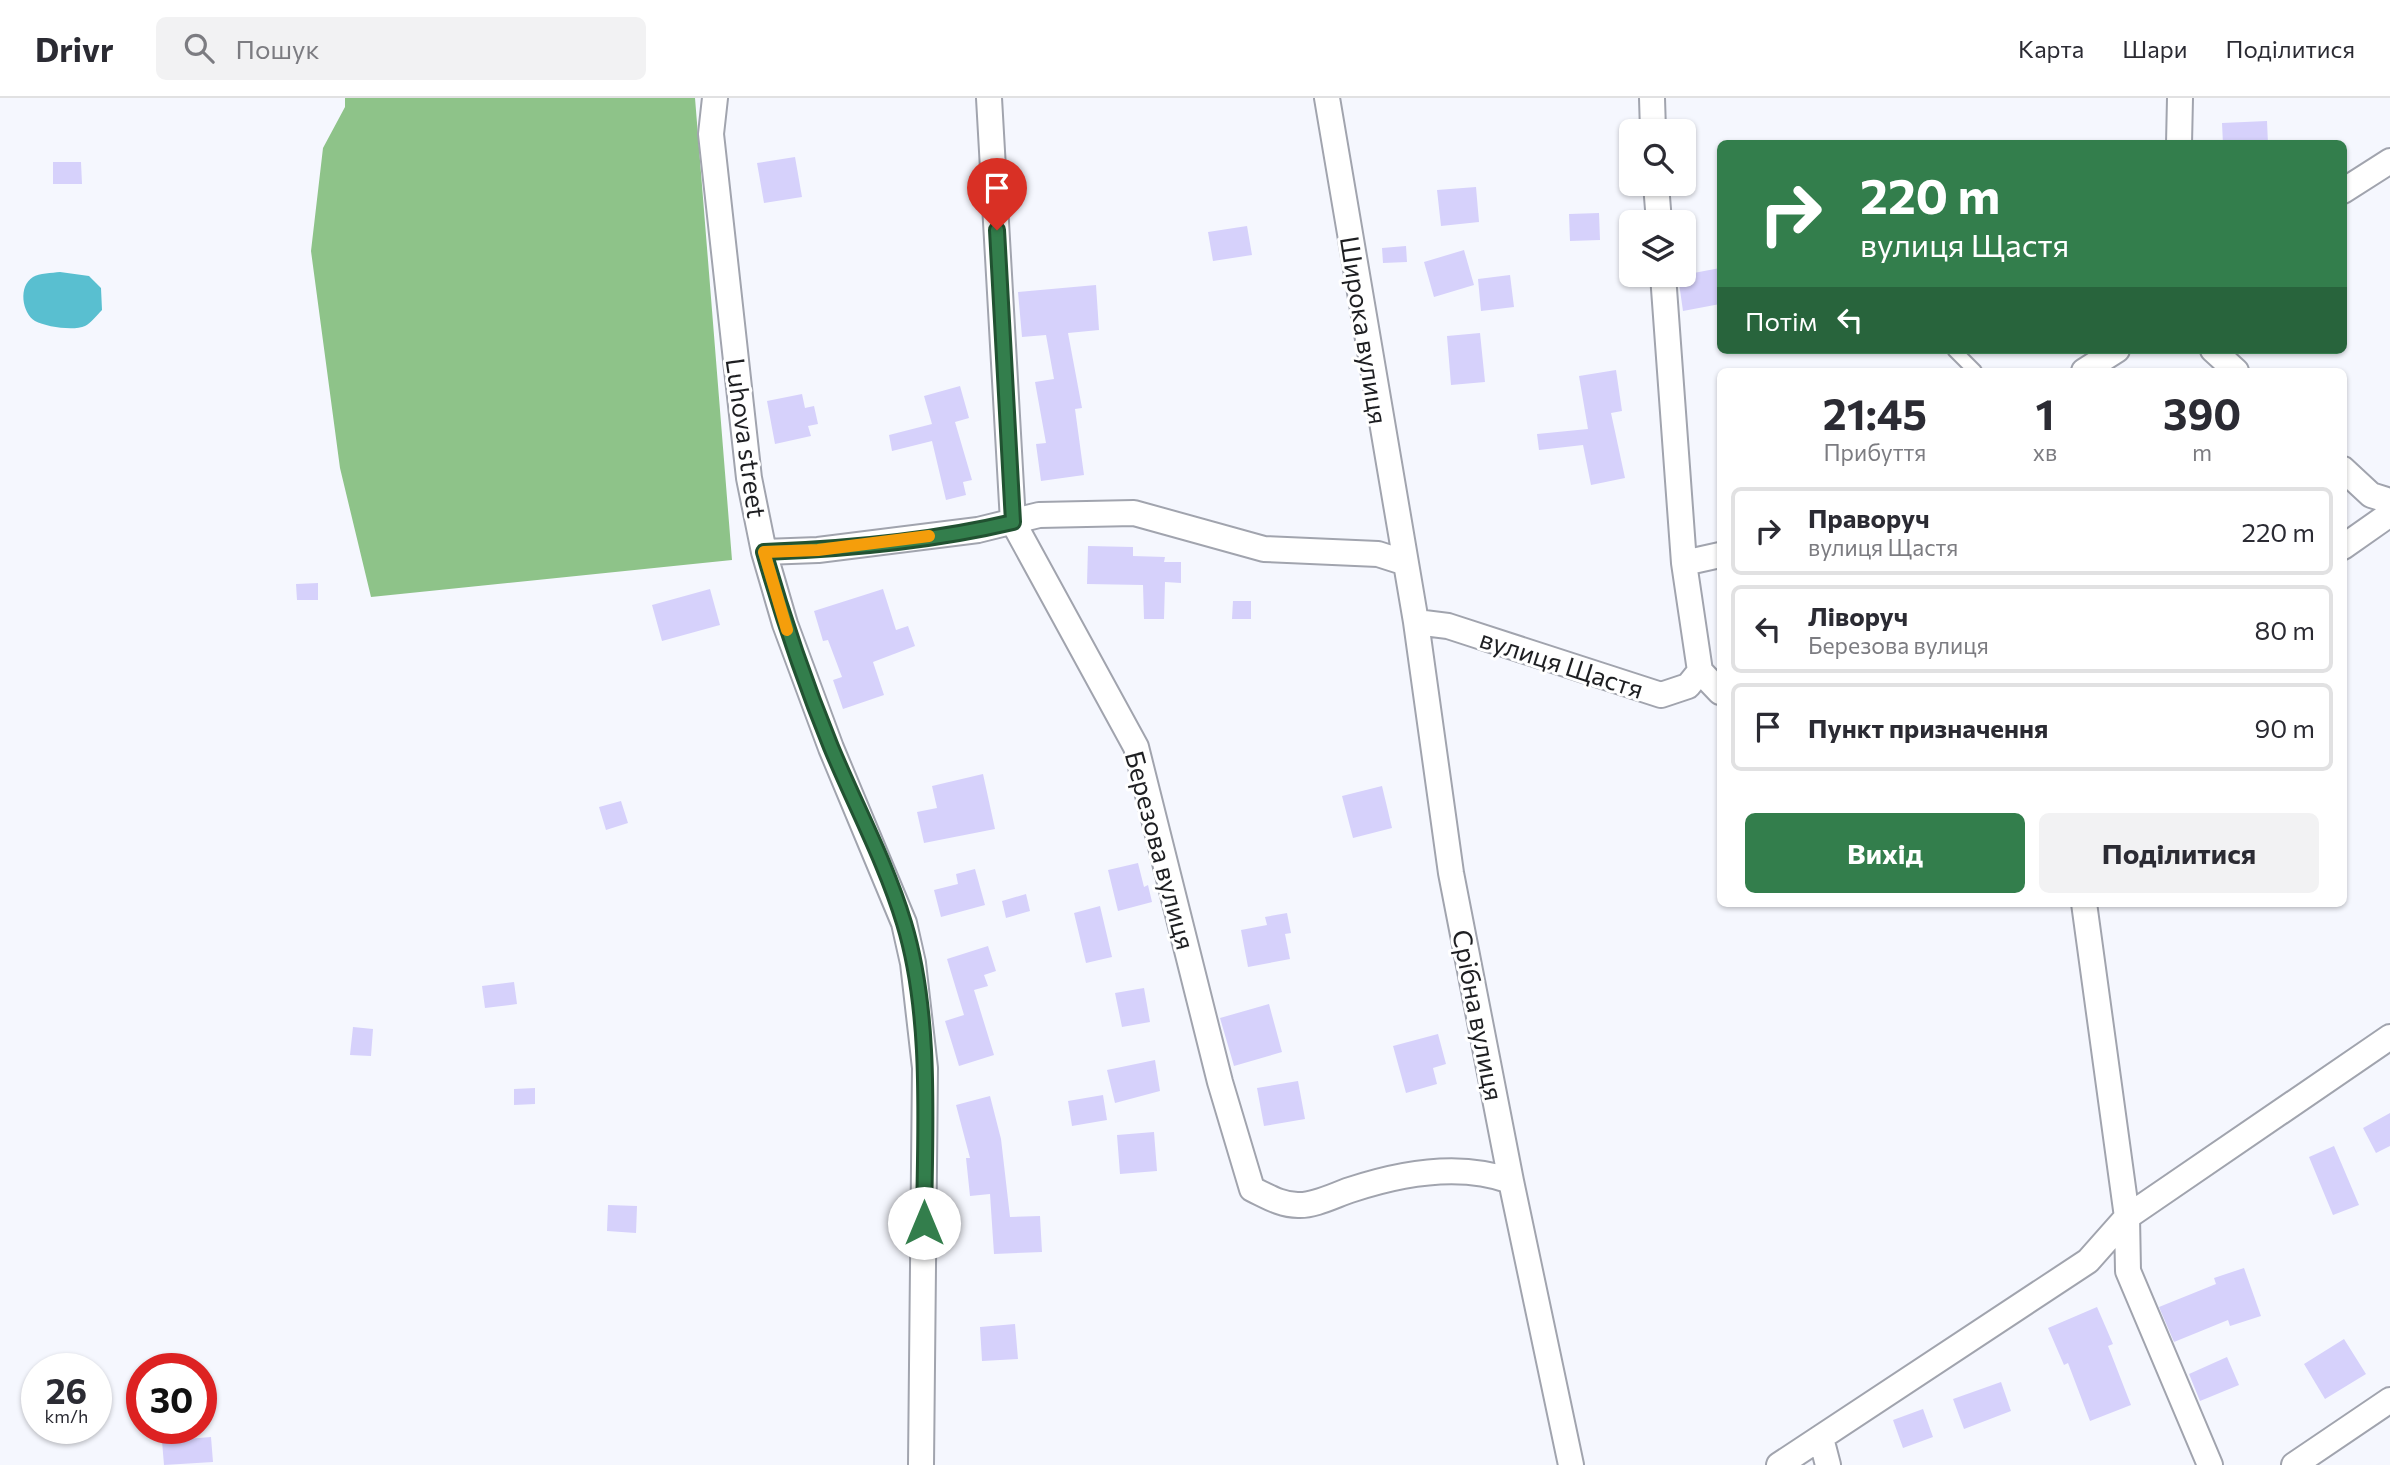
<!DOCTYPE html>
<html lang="uk">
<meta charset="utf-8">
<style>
:root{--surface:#fff;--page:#f2f2f3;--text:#2b2b33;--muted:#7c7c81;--line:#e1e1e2;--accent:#337e4c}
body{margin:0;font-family:Commissioner,sans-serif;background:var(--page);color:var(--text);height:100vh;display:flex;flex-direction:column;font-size:26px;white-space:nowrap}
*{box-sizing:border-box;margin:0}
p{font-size:23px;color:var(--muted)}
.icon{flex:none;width:38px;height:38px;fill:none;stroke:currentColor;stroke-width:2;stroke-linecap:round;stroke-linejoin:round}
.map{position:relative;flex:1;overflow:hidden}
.side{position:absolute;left:1717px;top:270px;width:630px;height:539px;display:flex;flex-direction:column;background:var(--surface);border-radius:10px;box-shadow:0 2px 5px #0004}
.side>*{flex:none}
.top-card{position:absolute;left:1717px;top:42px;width:630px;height:214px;border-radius:10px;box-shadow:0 2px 5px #0004;background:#337e4c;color:#fff;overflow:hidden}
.controls{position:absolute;left:1619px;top:21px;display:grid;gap:14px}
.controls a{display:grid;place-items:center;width:77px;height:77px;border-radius:10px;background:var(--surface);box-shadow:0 2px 5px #0004;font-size:35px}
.speed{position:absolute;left:21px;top:1255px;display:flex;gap:14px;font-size:35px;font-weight:700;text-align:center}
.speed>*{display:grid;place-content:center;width:91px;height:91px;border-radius:50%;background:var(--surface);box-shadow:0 2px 5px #0004;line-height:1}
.speed small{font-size:18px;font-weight:400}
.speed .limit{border:10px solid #d22;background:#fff;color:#111}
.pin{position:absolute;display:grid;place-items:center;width:60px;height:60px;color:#fff;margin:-72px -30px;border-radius:50% 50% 50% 0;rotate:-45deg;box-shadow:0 0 7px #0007}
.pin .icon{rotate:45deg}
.me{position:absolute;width:77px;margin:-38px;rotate:0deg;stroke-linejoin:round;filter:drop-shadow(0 0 5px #0008)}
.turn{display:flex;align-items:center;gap:24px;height:147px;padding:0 28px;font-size:32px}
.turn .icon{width:91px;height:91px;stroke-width:2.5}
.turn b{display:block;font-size:49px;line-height:60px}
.then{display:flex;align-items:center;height:66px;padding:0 28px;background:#0003;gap:14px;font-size:26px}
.eta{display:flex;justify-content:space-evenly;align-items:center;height:119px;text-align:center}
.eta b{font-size:42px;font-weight:700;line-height:49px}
.primary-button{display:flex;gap:14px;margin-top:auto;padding:14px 28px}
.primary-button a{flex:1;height:80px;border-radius:10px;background:var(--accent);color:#fff;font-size:28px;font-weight:700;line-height:80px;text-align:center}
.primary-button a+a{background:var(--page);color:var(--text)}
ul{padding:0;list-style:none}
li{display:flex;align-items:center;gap:21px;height:88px;margin:0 14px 10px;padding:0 14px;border:4px solid var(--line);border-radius:10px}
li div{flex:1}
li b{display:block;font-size:26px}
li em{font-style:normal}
header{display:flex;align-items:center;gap:42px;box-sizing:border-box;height:98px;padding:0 35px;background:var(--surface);border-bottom:2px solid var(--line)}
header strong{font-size:33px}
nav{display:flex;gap:38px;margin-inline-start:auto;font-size:24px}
.search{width:490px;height:63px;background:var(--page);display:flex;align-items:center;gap:18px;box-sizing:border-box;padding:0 24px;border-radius:10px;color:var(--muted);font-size:26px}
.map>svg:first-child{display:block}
</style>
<header>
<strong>Drivr</strong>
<div class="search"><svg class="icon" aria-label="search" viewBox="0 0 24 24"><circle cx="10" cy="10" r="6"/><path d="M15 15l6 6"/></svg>Пошук</div>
<nav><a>Карта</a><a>Шари</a><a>Поділитися</a></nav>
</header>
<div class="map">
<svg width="2390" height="1367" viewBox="0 0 2390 1367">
<rect width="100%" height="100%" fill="#f5f7fe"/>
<path fill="#8ec389" d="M345,0H695L732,462L371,499L340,370L311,153L323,50L345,9Z"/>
<path fill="#59bfd0" d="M60,174L89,178L101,190L102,212C97,217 91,225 85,228C74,233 46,229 35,223C22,215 18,188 33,179C39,175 52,175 60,174Z"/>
<path fill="#d6d1fb" d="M2267,23L2268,46H2223L2222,25Z
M795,59L802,99L764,105L757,65Z
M53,64H81L82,86H53Z
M1476,89L1479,124L1441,128L1437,92Z
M1599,115L1600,142L1570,143L1569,116Z
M1247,128L1252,157L1213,163L1208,134Z
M1406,148L1407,164L1383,165L1382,150Z
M1464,152L1474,187L1434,199L1424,164Z
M1720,170V206L1683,213L1678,178Z
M1510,177L1514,209L1481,213L1478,181Z
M1096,187L1099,232L1068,235L1082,310L1075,311L1084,377L1041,383L1036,346L1046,345L1035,284L1054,281L1046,237L1022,239L1018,194Z
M1480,235L1485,284L1451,287L1447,238Z
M1616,272L1622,313L1611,315L1625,380L1591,387L1583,347L1539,352L1537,336L1588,331L1579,278Z
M960,288L969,320L955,324L972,382L963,384L966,397L946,402L932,343L892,353L889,337L932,326L924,298Z
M802,296L805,310L814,308L818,326L808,328L811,338L775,346L767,303Z
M1088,448L1133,449V458L1165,459L1164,464H1181V485L1165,484L1164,521H1144L1143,487L1087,486Z
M318,485V502H297L296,486Z
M710,491L720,527L662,543L652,507Z
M883,491L896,532L908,528L915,548L873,564L884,597L843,611L833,582L842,579L828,542L823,543L814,513Z
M1233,503H1251V521H1232Z
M983,676L995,731L924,745L917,714L937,710L932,688Z
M1382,688L1392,730L1353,740L1342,698Z
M621,703L628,725L606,732L599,709Z
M1138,765L1144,789L1148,787L1152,804L1118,813L1108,772Z
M975,771L985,807L941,819L934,792L958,786L956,776Z
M1026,796L1030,813L1006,820L1002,803Z
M1100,808L1112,859L1086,865L1074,815Z
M1287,815L1291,835L1285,836L1290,861L1248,869L1241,832L1267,827L1265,819Z
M988,848L996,873L984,877L988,888L974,892L994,957L959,968L945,923L964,917L947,861Z
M514,884L517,906L485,910L482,888Z
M1144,890L1150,924L1122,929L1115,895Z
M1269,906L1282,954L1234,968L1220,920Z
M353,929L373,931L371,958L350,957Z
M1438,936L1446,966L1433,970L1437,986L1406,995L1393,948Z
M1155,962L1160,993L1115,1005L1107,972Z
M1298,983L1305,1021L1264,1028L1257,990Z
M535,990V1006L514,1007V991Z
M1103,997L1107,1022L1072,1028L1068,1003Z
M990,998L1001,1041L1010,1119L1040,1118L1042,1154L994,1156L990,1096L970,1098L966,1060H970L956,1007Z
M2390,1015V1048L2376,1055L2363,1030Z
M1154,1034L1157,1073L1120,1076L1117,1037Z
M2334,1048L2359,1107L2333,1117L2309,1059Z
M608,1107L637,1108L636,1135L607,1133Z
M2244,1170L2261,1218L2230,1228L2228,1222L2174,1244L2159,1209L2216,1186L2214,1180Z
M2097,1209L2113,1246L2108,1248L2131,1307L2090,1323L2068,1265L2064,1267L2048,1230Z
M1015,1226L1018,1261L982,1263L980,1229Z
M2344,1241L2366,1276L2325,1301L2304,1266Z
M2227,1259L2239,1287L2200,1303L2189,1276Z
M2001,1284L2011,1313L1964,1331L1953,1301Z
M1923,1311L1933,1339L1903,1350L1893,1322Z
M211,1339L213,1364L164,1367L162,1343Z"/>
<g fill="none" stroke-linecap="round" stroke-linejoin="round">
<defs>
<path id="service" d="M1954,252L1975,273"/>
<path id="minor" d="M715,0L711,36L749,380L764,454L785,526L831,650L904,825L913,865L925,970L921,1367
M989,0L1013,424L1136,649L1220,984L1252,1091C1267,1098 1281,1107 1298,1107C1314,1108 1335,1097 1350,1092C1401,1075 1459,1064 1511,1083
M1327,0L1416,524L1451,775L1511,1083L1571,1367
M1652,0L1653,33
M2179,46L2180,0
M1656,86L1659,124
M2343,93L2390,63
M1663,177L1684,465L1700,573L1720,594
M2213,252L2236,273
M2084,273L2117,252
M2343,371L2371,397L2390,403
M2343,449L2390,416
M764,454L818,452L978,432L1039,417L1134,415L1264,451L1378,456L1403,464
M1684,465L1720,457
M1416,524L1448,528L1661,597L1688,588L1700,573
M2084,805L2127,1119L2128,1173L2210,1367
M1821,1340L1828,1367
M1779,1367L2088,1163L2127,1119L2390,939
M2294,1367L2390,1302"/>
</defs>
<use href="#service" stroke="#a1a4ae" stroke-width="16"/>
<use href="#minor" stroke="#a1a4ae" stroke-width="28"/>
<use href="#service" stroke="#fff" stroke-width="12"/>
<use href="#minor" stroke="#fff" stroke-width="24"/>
</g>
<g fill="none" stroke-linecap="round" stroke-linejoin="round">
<defs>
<path id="route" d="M924,1125C925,1029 932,917 904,825C886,765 855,707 831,649C805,585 783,520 764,454C847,451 933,443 1013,424L997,132"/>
</defs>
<use href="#route" stroke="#215231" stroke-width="18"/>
<use href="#route" stroke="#337e4c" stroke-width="12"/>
<path stroke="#f59e0b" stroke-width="12" d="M787,532L764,454L818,452L929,438"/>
</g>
<g text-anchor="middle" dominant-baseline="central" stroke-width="6" stroke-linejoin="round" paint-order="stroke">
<g font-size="26" fill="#1e1f22" stroke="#fff">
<text transform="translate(1365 232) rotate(81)">Широка вулиця</text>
<text transform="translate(747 340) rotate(82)">Luhova street</text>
<text transform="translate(1562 565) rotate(18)">вулиця Щастя</text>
<text transform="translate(1161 752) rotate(75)">Березова вулиця</text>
<text transform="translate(1479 917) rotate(79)">Срібна вулиця</text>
</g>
</g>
</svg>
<div class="controls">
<a><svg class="icon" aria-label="search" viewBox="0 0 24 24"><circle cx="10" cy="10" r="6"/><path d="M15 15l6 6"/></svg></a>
<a><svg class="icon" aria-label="layers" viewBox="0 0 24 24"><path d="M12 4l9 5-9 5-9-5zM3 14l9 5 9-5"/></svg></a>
</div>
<div class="speed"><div>26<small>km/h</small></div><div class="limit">30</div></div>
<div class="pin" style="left:997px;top:132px;background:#d93025"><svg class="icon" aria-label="arrive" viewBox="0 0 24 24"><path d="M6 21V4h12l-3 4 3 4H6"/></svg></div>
<svg class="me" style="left:924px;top:1125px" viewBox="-20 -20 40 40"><circle r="19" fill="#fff"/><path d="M0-13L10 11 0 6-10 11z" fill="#337e4c"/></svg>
<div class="top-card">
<div class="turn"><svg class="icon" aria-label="right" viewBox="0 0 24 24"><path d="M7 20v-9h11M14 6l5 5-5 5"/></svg><div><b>220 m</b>вулиця Щастя</div></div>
<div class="then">Потім<svg class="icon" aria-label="left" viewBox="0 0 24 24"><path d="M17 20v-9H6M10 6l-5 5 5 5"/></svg></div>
</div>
<section class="side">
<div class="eta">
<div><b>21:45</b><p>Прибуття</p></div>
<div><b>1</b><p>хв</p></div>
<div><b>390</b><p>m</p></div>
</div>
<ul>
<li><svg class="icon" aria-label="right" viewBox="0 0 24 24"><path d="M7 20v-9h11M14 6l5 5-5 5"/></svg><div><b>Праворуч</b><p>вулиця Щастя</p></div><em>220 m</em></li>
<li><svg class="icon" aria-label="left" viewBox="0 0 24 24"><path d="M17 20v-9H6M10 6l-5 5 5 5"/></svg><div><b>Ліворуч</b><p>Березова вулиця</p></div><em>80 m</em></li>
<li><svg class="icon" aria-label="arrive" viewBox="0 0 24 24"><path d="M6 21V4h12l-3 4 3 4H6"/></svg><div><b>Пункт призначення</b></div><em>90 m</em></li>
</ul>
<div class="primary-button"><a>Вихід</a><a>Поділитися</a></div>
</section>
</div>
